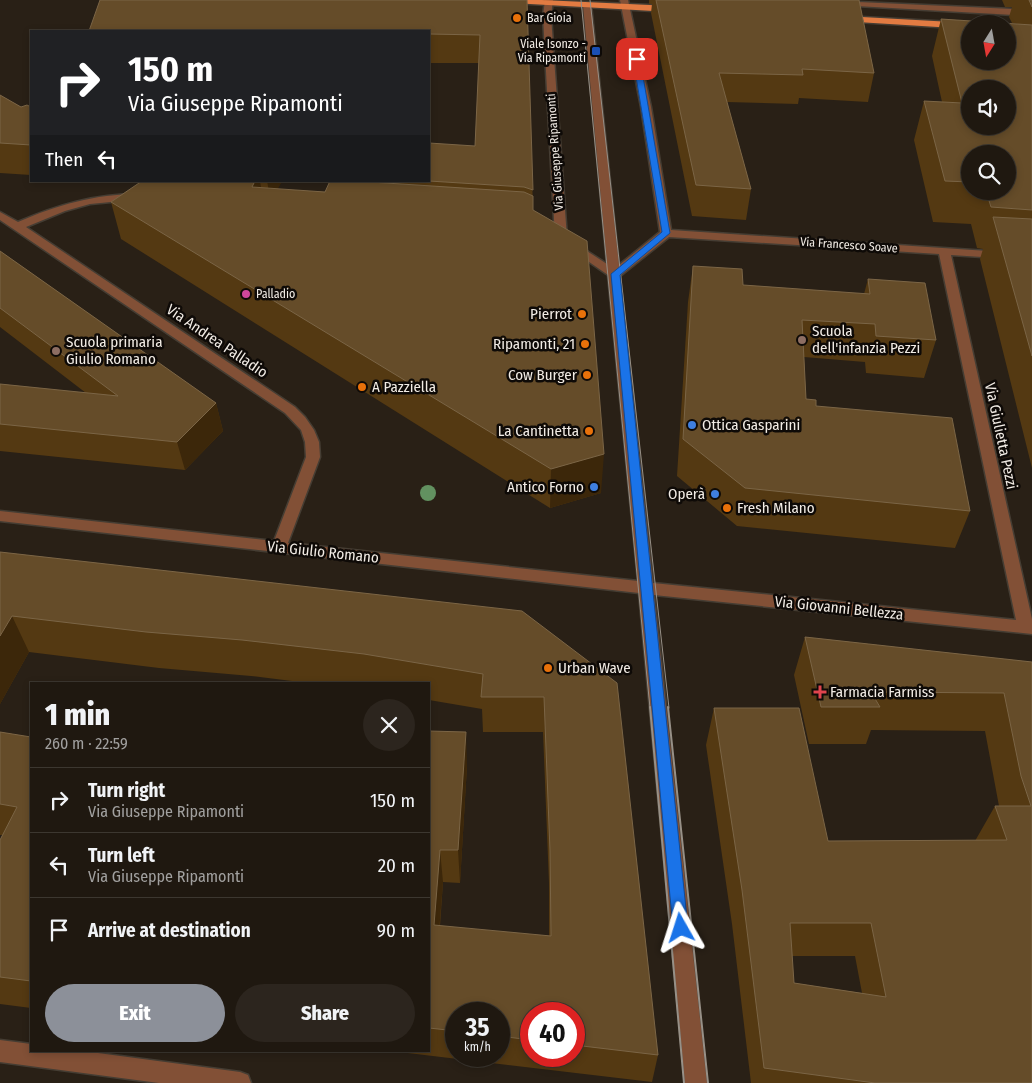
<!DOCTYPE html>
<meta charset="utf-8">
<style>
:root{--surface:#1f1810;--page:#2c251e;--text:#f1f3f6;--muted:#a1a09f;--line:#3c3730;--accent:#8c9099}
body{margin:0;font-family:"Fira Sans Condensed",sans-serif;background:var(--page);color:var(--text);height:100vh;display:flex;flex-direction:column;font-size:19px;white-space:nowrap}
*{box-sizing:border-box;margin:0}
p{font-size:16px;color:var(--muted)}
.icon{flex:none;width:28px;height:28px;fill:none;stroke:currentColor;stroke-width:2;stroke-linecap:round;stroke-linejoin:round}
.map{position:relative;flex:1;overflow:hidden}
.sheet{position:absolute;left:30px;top:682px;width:400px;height:370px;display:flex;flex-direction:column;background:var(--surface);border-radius:0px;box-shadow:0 2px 8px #0003,0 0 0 1px var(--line)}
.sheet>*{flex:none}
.guide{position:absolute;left:30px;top:30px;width:400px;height:152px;border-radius:0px;box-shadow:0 2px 8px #0003,0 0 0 1px var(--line);background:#202124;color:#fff;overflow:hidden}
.needle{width:32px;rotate:191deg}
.controls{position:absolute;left:961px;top:15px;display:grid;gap:10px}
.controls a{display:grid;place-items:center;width:55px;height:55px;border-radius:50%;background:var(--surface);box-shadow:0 2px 8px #0003,0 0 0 1px var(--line);font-size:25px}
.speed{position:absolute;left:445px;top:1002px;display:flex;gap:10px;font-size:25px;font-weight:700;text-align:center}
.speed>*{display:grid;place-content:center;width:65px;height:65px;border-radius:50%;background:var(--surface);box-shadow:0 2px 8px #0003,0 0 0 1px var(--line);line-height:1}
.speed small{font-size:12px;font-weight:400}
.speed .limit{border:8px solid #d22;background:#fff;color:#111}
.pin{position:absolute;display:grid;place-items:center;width:42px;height:42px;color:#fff;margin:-21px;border-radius:10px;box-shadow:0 2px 8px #0006}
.me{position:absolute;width:55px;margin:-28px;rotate:354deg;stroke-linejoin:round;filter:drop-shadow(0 0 4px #0008)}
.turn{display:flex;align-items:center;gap:18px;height:105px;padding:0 15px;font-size:22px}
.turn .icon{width:65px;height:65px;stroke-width:2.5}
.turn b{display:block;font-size:35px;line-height:42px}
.then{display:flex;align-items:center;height:48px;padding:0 15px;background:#0003;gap:10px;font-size:19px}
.round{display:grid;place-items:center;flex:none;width:52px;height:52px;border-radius:26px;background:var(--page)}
.headline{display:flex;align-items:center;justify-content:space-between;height:85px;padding:0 15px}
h1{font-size:30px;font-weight:800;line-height:38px}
.cta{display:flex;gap:10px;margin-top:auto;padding:10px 15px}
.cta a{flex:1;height:58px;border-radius:30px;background:var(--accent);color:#fff;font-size:20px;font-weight:800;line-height:58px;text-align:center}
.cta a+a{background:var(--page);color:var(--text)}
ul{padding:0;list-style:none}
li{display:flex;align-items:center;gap:15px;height:65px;padding:0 15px;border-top:1px solid var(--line)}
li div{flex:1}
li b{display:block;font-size:19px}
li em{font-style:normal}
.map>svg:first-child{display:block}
</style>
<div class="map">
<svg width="1032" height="1083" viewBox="0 0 1032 1083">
<rect width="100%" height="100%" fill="#292016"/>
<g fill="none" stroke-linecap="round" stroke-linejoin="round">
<defs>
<path id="minor" d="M545,0H553L551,16L567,238L561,241L555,238L543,16Z
M620,0H628L651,107L671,230L1032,254V260L951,255L1032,619V634L654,595L707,1083H685L639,593L0,521V511L274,541L306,457L305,442L301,430L285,413L0,220V212L18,222C57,205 95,194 138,194L142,195L143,197L142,199L90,204L65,211L26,227L295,407L305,417L314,430L319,442L320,457L288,543L638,581L608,275L566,246L572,243L576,244L607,264L583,5L587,3L591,5L619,265L660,232L641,107ZM669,237L939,254L1016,620L653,583L620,276Z
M836,1L1032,10V16L839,5H836Z
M0,1040L31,1044V1051H83L240,1072L248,1075L251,1083H159L0,1062Z"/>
<path id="major" d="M489,0H542L671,6L675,9L671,12L493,2Z
M844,16L970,23L971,24L970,29L841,21V17Z"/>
</defs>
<use href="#minor" stroke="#453d33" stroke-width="3"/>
<use href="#major" stroke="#453d33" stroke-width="3"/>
<use href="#minor" fill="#825036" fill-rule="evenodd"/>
<use href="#major" fill="#e27b42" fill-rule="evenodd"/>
<path stroke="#979087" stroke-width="1" d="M581,0L650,708
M590,0L669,708"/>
<path stroke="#979087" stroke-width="2" d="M650,707L684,1083
M668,707L708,1083"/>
</g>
<circle fill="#629160" cx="428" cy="493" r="8"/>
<path fill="#543912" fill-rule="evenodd" d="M527,0L533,210L601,493L550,508L121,239L111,202L140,183L120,181H282L277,189L325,192L330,181H429L475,146L479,63H429V31Z
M649,0H859L874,73L868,102L799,98L798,104L727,102L751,189L746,220L692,216L651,13L652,4H649Z
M1002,0H1032V468L980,259L983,249L977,248L971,224L933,222L914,140L924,101L942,102L932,56L941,19L1018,24L1012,23L1009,17L1012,7H1005ZM970,154L1008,191H970Z
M0,95L21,107H31V175L0,173Z
M0,251L216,403L223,431L185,470L0,451V384L86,393L0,327Z
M693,266L743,285L864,294L868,279L936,340L924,378L866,373L865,362L804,357L806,399L816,406L970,511L955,548L737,526L677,476L688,302Z
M0,552L522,611L658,1055L652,1082L391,1051H429V731L467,766L460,883L443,882L440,926L549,936V883L543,732H483L482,709L429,700V684H316L251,676L159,668L29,652L0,704ZM456,1014H499V1056H456ZM531,1014H574V1056H531Z
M805,637L1032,662V1083H751L732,924L706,745L714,708L828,841H975L995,806H999L985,731L871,730L866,744H809L794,675ZM792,956H855L862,993L794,983Z
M0,732L31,737V1008L0,1004V840L3,835H0Z"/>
<path fill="#3c270a" d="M255,181H260L265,211L252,187Z
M267,181H282L271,202Z
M216,403L223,431L185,470L177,442Z
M604,454L601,493L550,508L551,469Z
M12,616L29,652L0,704V636Z
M466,732L467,766L460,883L458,850Z
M440,850L443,882L437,957L434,925Z"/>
<path fill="#654c29" stroke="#7b6546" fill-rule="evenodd" d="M100,0H527L533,190L524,187L429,181V143L475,146L480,35L429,34V31H89Z
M656,0H859L874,73L802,69L803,75L719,73L751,189L696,185Z
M1029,0H1032V7Z
M941,19L1032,25V210L991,207L986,191H1008V154H970V182L945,181L924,101L962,103ZM970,24H1008V61H970ZM970,89H1008V126H970Z
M0,95L21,107L27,105L31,107V145L0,143Z
M142,181H255L252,187L325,192L330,181H355L524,192L533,196V210L587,241L604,454L551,469L111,202Z
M993,217L1032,219V356Z
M0,251L216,403L177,442L0,424V384L118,396L0,308Z
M693,266L742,269L743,285L870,294L868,279L925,283L936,340L876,336L875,324L802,320L806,399L816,400V406L952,418L970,511L745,488L683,439Z
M0,552L522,611L617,683L658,1055L574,1045V1014H531V1040L499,1036V1014H456V1031L429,1028V731L466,732L458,850H440L434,925L551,936L550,851L544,697H481L483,674L364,654L242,640L146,632L12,616L0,636Z
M805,637L1032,662V1083H875L764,1068L742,890L714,708H799L828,841L1007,840L995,806H1031L1021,776L1004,693L871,692L880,707H821ZM790,923H871L886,997L794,983Z
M0,732L31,737V981L0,977V840L17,807L0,804Z"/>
<path fill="#1a73e8" stroke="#114b97" d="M637,57L640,59L670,233L620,275L688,928L686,933L681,935L675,933L673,928L611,274L662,232L633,59Z"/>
<g fill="#e8710a" stroke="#0e0a07" stroke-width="2">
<circle cx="517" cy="18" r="5"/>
<circle cx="582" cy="314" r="5"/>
<circle cx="585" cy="344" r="5"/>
<circle cx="587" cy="375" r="5"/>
<circle cx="362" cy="387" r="5"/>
<circle cx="589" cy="431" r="5"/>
<circle cx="727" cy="508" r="5"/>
<circle cx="548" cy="668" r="5"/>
</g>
<rect fill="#1a4fb4" stroke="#0e0a07" stroke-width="2" x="591" y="46" width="10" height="10" rx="2.5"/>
<circle fill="#d1479c" stroke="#0e0a07" stroke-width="2" cx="246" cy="294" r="5"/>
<g fill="#8d6e63" stroke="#0e0a07" stroke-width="2">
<circle cx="802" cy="340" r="5"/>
<circle cx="56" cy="351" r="5"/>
</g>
<g fill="#3f7fe0" stroke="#0e0a07" stroke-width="2">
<circle cx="692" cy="425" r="5"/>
<circle cx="594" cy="487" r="5"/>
<circle cx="715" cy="494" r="5"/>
</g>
<path fill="#e0444e" stroke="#0e0a07" stroke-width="2" d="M817.5 684.5h5v5h5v5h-5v5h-5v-5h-5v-5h5z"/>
<g text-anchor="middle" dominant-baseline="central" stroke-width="5" stroke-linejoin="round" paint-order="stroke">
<g font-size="12" fill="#f2ece5" stroke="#0e0a07" text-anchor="start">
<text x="527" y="18">Bar Gioia</text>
<text x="586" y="44" text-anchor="end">Viale Isonzo -<tspan x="586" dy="14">Via Ripamonti</tspan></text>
<text x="256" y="294">Palladio</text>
</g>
<g font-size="12" fill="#f2ece5" stroke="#0e0a07">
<text transform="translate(555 152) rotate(-94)">Via Giuseppe Ripamonti</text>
<text transform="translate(849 245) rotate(4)">Via Francesco Soave</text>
</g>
<g font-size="15" fill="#f2ece5" stroke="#0e0a07" text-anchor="start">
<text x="572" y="314" text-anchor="end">Pierrot</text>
<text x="812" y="331">Scuola<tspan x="812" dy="17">dell'infanzia Pezzi</tspan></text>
<text x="66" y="342">Scuola primaria<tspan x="66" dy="17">Giulio Romano</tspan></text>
<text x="575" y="344" text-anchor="end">Ripamonti, 21</text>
<text x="577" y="375" text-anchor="end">Cow Burger</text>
<text x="372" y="387">A Pazziella</text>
<text x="702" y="425">Ottica Gasparini</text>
<text x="579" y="431" text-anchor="end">La Cantinetta</text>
<text x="584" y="487" text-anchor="end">Antico Forno</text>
<text x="705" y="494" text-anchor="end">Operà</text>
<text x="737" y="508">Fresh Milano</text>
<text x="558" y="668">Urban Wave</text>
<text x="830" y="692">Farmacia Farmiss</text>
</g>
<g font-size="15" fill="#f2ece5" stroke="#0e0a07">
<text transform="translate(217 341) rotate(34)">Via Andrea Palladio</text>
<text transform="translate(1001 436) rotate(78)">Via Giulietta Pezzi</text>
<text transform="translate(323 552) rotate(6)">Via Giulio Romano</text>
<text transform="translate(839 608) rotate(6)">Via Giovanni Bellezza</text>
</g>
</g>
</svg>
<div class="controls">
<a><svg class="needle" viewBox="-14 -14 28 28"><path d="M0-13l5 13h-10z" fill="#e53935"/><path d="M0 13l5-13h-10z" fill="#a1a09f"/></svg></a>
<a><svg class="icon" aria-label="sound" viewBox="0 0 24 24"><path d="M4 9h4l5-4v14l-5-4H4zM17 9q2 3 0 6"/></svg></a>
<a><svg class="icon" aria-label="search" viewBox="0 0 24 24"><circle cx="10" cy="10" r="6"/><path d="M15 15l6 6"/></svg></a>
</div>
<div class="speed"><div>35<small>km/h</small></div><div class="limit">40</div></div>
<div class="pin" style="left:637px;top:59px;background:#d93025"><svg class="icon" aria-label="arrive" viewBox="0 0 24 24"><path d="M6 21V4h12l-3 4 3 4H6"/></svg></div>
<svg class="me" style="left:681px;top:928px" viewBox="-20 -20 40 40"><path d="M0-17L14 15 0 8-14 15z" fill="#1a73e8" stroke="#fff" stroke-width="4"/></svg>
<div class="guide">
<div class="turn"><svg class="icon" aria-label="right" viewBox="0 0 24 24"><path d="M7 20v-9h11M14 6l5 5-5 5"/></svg><div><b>150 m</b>Via Giuseppe Ripamonti</div></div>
<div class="then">Then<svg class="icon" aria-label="left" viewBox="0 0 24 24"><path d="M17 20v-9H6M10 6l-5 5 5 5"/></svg></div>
</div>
<section class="sheet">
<div class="headline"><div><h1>1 min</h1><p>260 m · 22:59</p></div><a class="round"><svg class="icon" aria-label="close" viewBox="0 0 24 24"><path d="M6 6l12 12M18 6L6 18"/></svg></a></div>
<ul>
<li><svg class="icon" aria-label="right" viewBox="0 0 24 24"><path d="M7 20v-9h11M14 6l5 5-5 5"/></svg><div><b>Turn right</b><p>Via Giuseppe Ripamonti</p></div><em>150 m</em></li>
<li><svg class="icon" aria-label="left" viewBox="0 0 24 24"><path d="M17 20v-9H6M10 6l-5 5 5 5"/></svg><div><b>Turn left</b><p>Via Giuseppe Ripamonti</p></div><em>20 m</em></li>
<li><svg class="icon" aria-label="arrive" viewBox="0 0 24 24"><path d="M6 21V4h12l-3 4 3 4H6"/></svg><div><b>Arrive at destination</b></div><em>90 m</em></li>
</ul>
<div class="cta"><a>Exit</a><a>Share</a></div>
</section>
</div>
